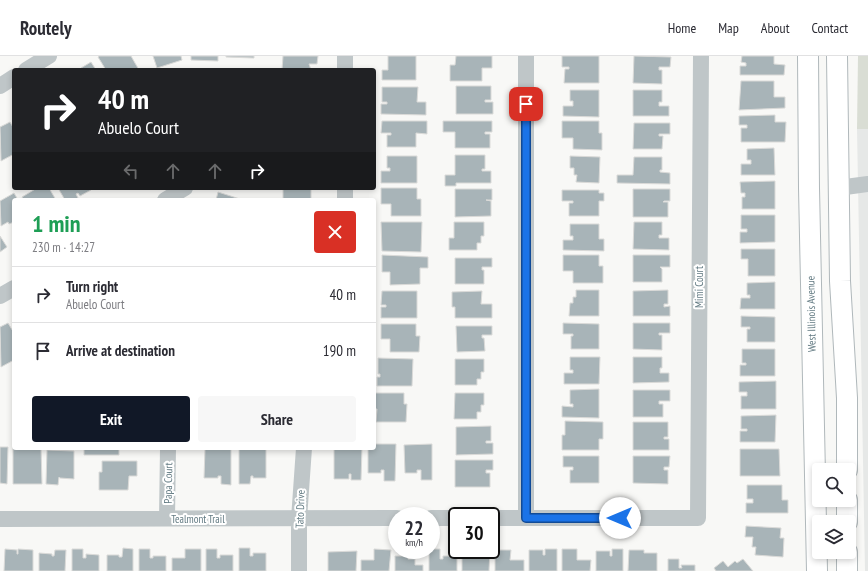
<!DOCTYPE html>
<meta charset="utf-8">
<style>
:root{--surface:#fff;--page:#f7f7f7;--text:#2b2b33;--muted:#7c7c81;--line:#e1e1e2;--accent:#111827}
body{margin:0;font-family:"PT Sans Narrow",sans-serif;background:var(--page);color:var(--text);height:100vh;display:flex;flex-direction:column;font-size:15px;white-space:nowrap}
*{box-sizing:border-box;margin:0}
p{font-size:13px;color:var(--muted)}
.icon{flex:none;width:22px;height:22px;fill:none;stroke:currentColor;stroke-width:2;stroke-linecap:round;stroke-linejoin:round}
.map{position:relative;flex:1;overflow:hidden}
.drawer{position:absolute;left:12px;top:142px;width:364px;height:252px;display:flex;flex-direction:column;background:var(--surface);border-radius:4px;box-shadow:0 2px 6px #0003}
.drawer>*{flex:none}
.guide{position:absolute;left:12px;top:12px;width:364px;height:122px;border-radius:4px;box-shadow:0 2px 6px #0003;background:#202124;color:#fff;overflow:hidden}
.buttons{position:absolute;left:812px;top:407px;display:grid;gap:8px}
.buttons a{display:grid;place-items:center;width:44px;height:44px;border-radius:4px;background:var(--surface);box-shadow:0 2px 6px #0003;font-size:20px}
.speed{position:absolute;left:388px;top:451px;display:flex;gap:8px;font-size:20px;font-weight:700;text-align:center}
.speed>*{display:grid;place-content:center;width:52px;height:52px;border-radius:50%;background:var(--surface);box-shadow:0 2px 6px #0003;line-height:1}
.speed small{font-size:10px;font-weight:400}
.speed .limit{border:2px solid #111;border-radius:6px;background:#fff;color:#111}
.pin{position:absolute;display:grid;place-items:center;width:34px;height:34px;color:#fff;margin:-17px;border-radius:8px;box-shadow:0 2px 6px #0006}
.me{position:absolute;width:44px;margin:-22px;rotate:270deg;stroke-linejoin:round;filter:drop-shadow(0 0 3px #0008)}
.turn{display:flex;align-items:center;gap:14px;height:84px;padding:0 20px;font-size:18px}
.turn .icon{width:52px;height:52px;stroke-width:2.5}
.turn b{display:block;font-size:28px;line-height:34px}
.lanes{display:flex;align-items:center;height:38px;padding:0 20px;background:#0003;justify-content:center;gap:20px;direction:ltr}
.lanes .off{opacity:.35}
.round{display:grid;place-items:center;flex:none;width:42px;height:42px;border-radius:4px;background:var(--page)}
.overview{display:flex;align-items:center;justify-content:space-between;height:68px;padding:0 20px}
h1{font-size:24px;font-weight:600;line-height:30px;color:#1e9e55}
.primary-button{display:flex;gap:8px;margin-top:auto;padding:8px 20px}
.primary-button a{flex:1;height:46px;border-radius:4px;background:var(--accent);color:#fff;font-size:16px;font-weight:600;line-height:46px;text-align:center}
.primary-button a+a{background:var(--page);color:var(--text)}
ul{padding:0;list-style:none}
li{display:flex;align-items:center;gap:12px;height:56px;padding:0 20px;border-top:1px solid var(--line)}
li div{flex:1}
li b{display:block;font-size:15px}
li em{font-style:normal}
header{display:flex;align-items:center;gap:24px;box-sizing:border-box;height:56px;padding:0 20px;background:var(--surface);border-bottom:1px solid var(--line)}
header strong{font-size:19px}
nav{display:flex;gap:22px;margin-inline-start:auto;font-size:14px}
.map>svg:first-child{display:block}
</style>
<header>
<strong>Routely</strong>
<nav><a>Home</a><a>Map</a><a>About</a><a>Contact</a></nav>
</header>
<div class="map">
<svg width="868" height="515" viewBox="0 0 868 515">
<rect width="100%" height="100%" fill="#f8f8f6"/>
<path fill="#e6e8e7" d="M857,73H868V515H865Z"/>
<path fill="#d9ddd4" d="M858,0H868V73H857Z"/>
<path fill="#a8b4b8" stroke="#dadad8" d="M99,0H131L139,14H106L98,1Z
M153,0H181L182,4L157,12Z
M191,0H218V5L191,4Z
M226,0H254V2L226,1Z
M283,0H318L317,8H309L311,14H282Z
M388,0H416V24H382V14H388Z
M456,0H492V12H482V25H450V9H455Z
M562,0H599V27H564L565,13H569V11H562Z
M634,0L671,1L670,11H659V14H662V28L633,27Z
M742,0H774V8L785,9L784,19H740V10H746V7L741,6Z
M91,6L96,14H82L81,12Z
M741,25H774V41H785V52L739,54Z
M456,30H491V44H485V46H493V58H456Z
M382,31H418L417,46H426V59L381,58V48H387V46H382Z
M570,34H599V61L563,60V50H573V45H570Z
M633,34H662V46H659V50H669V60H633Z
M775,59V66H786L785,86H741V72H747V69H739V60Z
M382,65H427V78L416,77V91H387V79H391V77H381Z
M443,65H492V76H485V78H490V92H455V76H443Z
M562,65H599V77H602V94L573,93V82H562Z
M10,66L14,73V98L1,105L0,71Z
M634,67H670V78H659V80H663L662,93H633Z
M774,92L775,119H741V108H751V104H747V93Z
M455,99H485V113H482V115H491V127H456V130H445V119H455Z
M387,100H417V127H381V115H390V112H387Z
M570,100L600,101L599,127L576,126L577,119H574V112H570Z
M634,101H662V114H660V116L670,117V128L617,127V119H633Z
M775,125V153H742V141H745V137H741L740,126Z
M37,132H49L56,144H24L22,141Z
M58,132H90L91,134L80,140L78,137L76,138L79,144H65Z
M283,132H311V144H283Z
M381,132H417V143H421V160H391V148H381Z
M455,133H492V144H486L491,145V160L455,161Z
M633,133H670V145H664L663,146H668V161H633Z
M562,134H599V137H604V145H599V160H569V147H573V145H562Z
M218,136L243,144H216Z
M14,137L18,144H14V166L9,168L8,166L1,170L0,145Z
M741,159H775V186L740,187V176H747V173H741Z
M381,166H422L421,196L382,195Z
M454,166H484V180H481V187H477V194H449V182H454Z
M634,166H662V179H659V182H669V194L633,193Z
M570,168H599V183H604V195L563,194V184H573V180H570Z
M0,180L7,191L0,196Z
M741,193H775V220H748V203H741Z
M382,199L428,201V212H420V228L390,229V216H382Z
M563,199H599V210H603V227H573V215H563Z
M633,199H670V211H660L662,213V226H633Z
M455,202H492V211H482V214H484V228H455Z
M775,226V253H740L741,242H750V239H747V227Z
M576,234H599V260H569L570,247H573V241H576Z
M668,234V248H664V251L670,250V260H633V235Z
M382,235H417V262H381V251H386V249H381Z
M482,235L481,248H492V262H455V251H452V236Z
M741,260L775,261V286H747V273H750V271H741Z
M8,267L14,277V304L1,311L0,271Z
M563,267L599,268V293H571V280H573V278H563Z
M633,267H670V277H659V279H662V294L633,293Z
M381,268H416V280H420L419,296H390V283H381Z
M456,270H492V279H482V282H484L485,295L457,296Z
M742,293H775V320H740V309H746V307H742Z
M570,301H600L599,328H564V317H573V314H570Z
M633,301H662V312H660V317H669V326L633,327Z
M378,302L413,303L412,330H377V321H380V318H378Z
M455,303H484V316H481V323H477V329H455Z
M776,325V353H741V340H747V336H739V326Z
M599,333V362L562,361V350L573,351V348H570V334Z
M633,334H670V345H659V348H663V361H633Z
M374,337H404V348H407L406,366H376L377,353H374Z
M455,337H484V349H481V356H477V363H454Z
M776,359L775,386H740V375H747V373H741V360Z
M565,365L603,366V383H599V394H562V379H565Z
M633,366H668V381H664V383H669V394H633Z
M491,370V385H486V387H493V398L456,399V371Z
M374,388H396L395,425H384V414H381V417H368V392H374Z
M432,388V424H421V414H417V417H405L404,389Z
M13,389L14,392H41L42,428H13Z
M0,391H8L7,428L0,427Z
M84,392H119V399H84Z
M239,392H266V422H253V420H251L250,428H239Z
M334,392H362L361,424H351V418H349V423H334Z
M205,393H231V429L221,428V420H218V422H204Z
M740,393H779L780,420H740Z
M47,394L74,395V423L60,422L59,421L58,429L46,428Z
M563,400H599V427H570V414H573V411H563Z
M633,400H670L669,411H664V414H668V428L633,427Z
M455,404H493V414H486V417H490V431H455Z
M102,405H137V420H129L128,434H99V416H102Z
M747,429H782V444H788V457H746V447H753V443H747Z
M746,470L781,472L780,482H784L783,501L755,499L756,491H752L753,481H745Z
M123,492L133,493V515H107V499H119V501H122Z
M239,492H250V500H253V497H266V515H239Z
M5,493L17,494V498H18V493L33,494V515H4Z
M72,493H83V502H86V498L99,499V515H72Z
M139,493H150V502H153V500H166V515H139Z
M185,493H201V515H172V502H185Z
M206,493H217V502H220V499H233V515H206Z
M374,493L391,494L389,515H361V504H374Z
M431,493H440V503H443V500H457V515H429V494Z
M545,493H557V515H529V494H543V499H545Z
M562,493H577V504H591L590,515H562Z
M612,493H623V515H596V495H610V500H612Z
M55,494H66L65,515H39V497L52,498V500H54Z
M479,494H490L489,515H462V496H477V502H479Z
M495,494H511L510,504H524V515H495Z
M629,494H644V497H657V515H628Z
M357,495L356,515H328V496Z
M395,500H408V503H415V509H423V515H395Z
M668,503H679V512H682L681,509H695V515H668Z
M743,503L753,515H716L714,512L723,505L728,511L735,505L737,507Z"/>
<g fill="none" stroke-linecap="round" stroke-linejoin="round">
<defs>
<path id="major" d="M808,0L809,132L817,515
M837,0L840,225L847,342V414
M847,466V444
M847,515V496"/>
</defs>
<use href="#major" stroke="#b0b8bb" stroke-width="22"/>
<path stroke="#bfc6c8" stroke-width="16" d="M345,0V14
M526,0V462
M26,14L49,0
M0,30L14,21
M345,132V144
M838,132L868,128
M165,144L185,132
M0,240L14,232
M431,462H457
M491,462H698L701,0
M0,463L397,462
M167,463L168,392
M299,515V463L304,392"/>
<use href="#major" stroke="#fff" stroke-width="20"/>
</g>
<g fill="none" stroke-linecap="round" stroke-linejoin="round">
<defs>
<path id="route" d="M526,48V462H620"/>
</defs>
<use href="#route" stroke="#114b97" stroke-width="10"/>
<use href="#route" stroke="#1a73e8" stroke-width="7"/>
</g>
<g text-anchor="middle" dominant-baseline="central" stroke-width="4" stroke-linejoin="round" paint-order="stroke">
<g font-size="11" fill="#627a82" stroke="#fff">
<text transform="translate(699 231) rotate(-90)">Mimi Court</text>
<text transform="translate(811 258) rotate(-91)">West Illinois Avenue</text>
<text transform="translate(168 427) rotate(-89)">Papa Court</text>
<text transform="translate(300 453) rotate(-88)">Tato Drive</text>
<text x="198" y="463">Tealmont Trail</text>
</g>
</g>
</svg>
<div class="buttons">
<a><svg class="icon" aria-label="search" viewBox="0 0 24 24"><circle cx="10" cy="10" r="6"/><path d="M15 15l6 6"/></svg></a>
<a><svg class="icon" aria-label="layers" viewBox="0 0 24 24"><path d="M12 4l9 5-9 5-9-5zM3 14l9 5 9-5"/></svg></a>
</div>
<div class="speed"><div>22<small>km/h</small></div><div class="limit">30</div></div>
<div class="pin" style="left:526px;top:48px;background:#d93025"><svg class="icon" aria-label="arrive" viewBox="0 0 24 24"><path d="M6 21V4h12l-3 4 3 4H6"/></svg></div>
<svg class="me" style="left:620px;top:462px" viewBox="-20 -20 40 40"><circle r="19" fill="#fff"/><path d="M0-13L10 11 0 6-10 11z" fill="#1a73e8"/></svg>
<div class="guide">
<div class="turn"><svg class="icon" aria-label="right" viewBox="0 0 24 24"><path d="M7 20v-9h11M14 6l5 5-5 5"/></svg><div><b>40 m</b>Abuelo Court</div></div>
<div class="lanes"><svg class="icon off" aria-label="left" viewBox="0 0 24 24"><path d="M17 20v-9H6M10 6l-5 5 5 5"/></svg><svg class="icon off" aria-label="ahead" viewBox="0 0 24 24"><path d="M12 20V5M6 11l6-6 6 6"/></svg><svg class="icon off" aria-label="ahead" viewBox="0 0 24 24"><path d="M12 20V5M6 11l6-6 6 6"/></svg><svg class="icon" aria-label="right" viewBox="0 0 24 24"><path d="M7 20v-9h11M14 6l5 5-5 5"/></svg></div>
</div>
<section class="drawer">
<div class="overview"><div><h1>1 min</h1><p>230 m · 14:27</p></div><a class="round" style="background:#d93025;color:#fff"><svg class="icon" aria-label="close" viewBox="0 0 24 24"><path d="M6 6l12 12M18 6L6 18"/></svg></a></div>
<ul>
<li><svg class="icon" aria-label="right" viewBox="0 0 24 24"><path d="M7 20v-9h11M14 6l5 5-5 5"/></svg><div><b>Turn right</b><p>Abuelo Court</p></div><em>40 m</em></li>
<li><svg class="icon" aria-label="arrive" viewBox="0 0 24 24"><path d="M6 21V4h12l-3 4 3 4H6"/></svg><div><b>Arrive at destination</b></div><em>190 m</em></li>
</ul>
<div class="primary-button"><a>Exit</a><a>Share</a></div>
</section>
</div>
